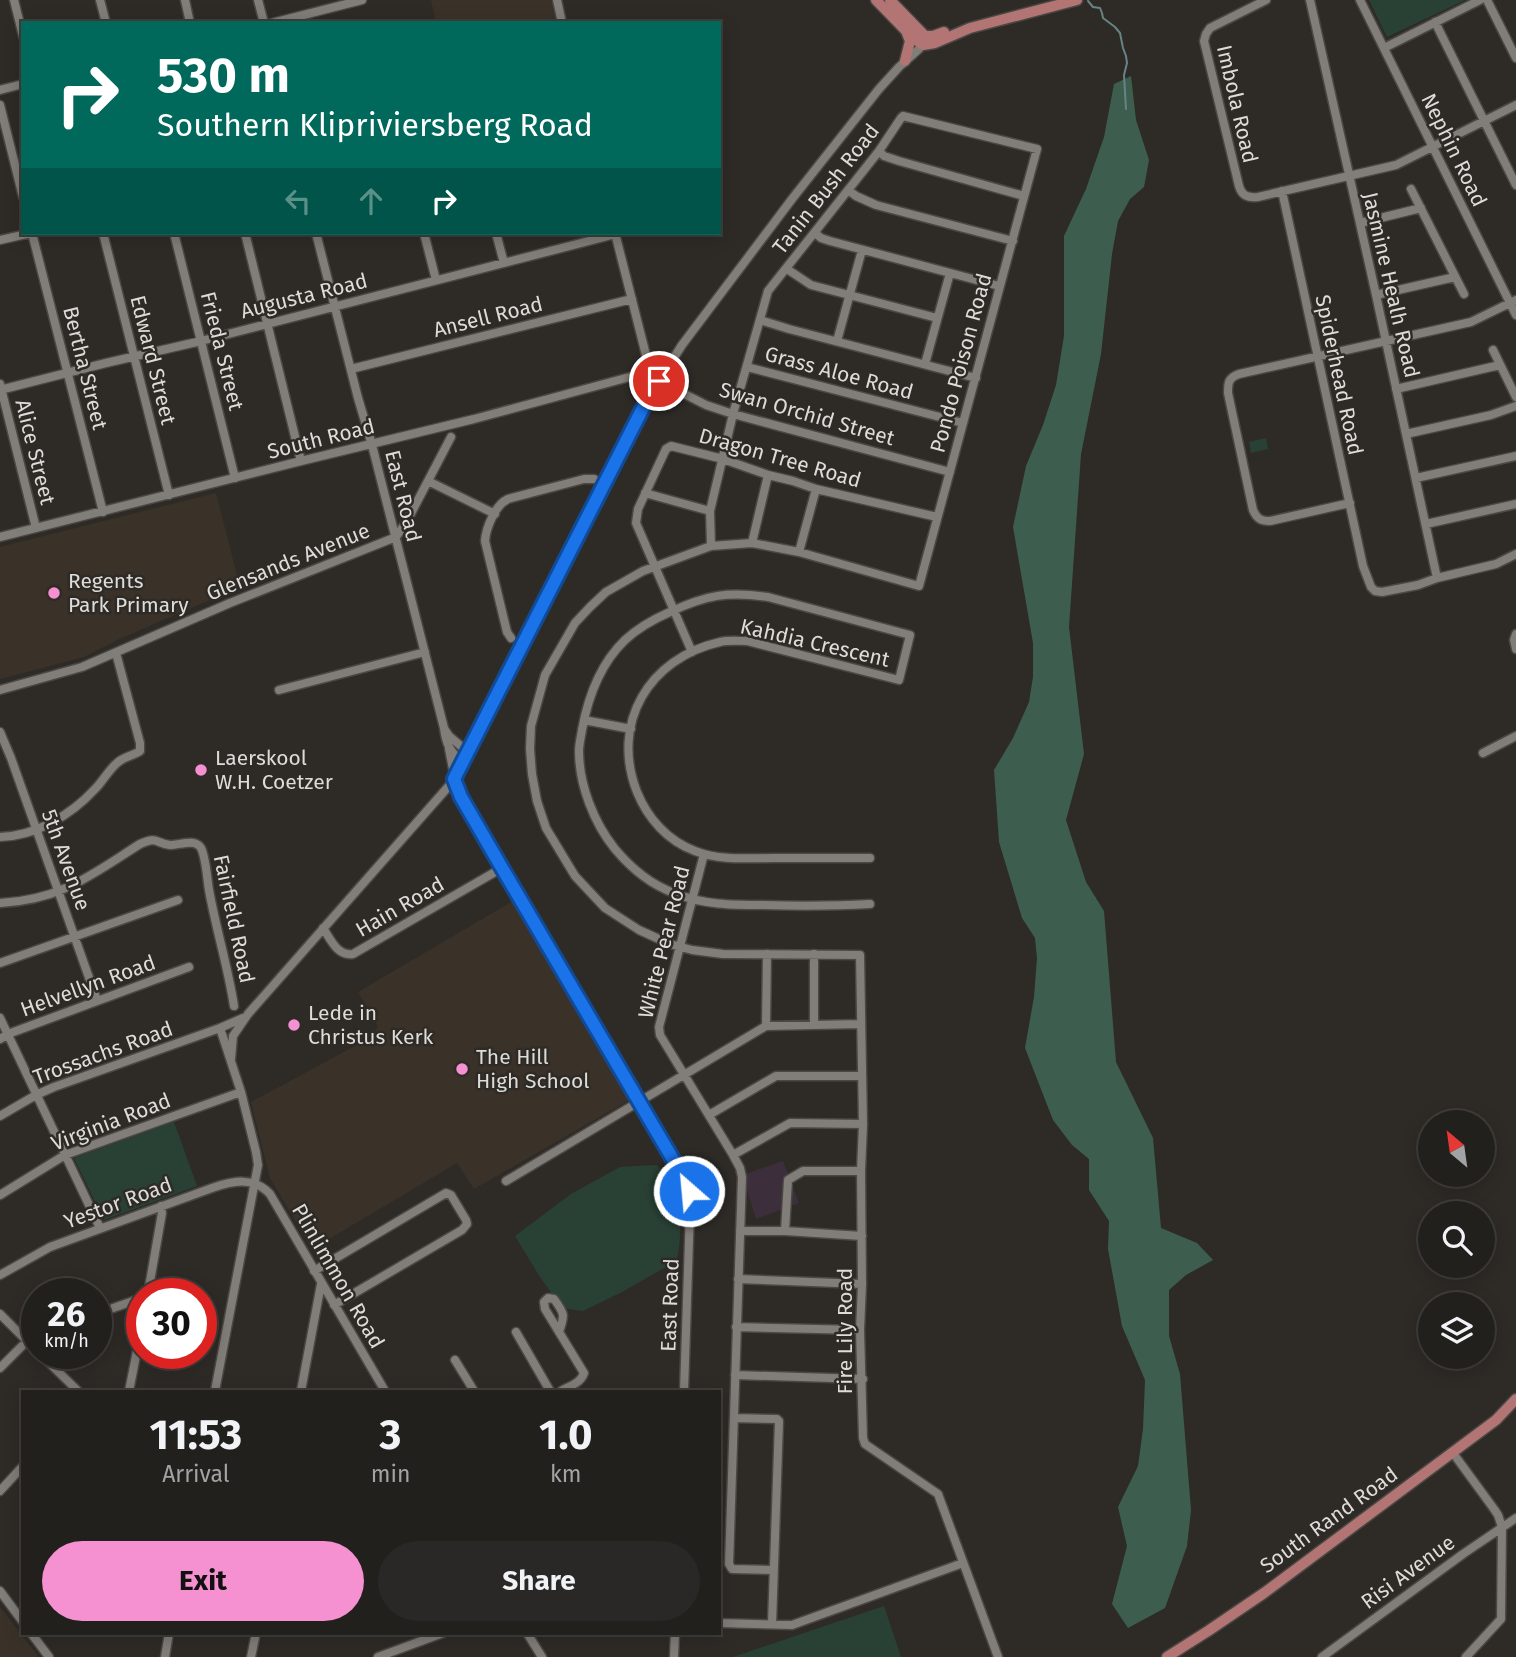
<!DOCTYPE html>
<style>
:root{--surface:#22201d;--page:#2a2826;--text:#f1f3f6;--muted:#a2a3a4;--line:#3f3e3b;--accent:#f590d1}
body{margin:0;font-family:"Fira Sans",sans-serif;background:var(--page);color:var(--text);height:100vh;display:flex;flex-direction:column;font-size:26px;white-space:nowrap}
*{box-sizing:border-box;margin:0}
p{font-size:23px;color:var(--muted)}
.icon{flex:none;width:38px;height:38px;fill:none;stroke:currentColor;stroke-width:2;stroke-linecap:round;stroke-linejoin:round}
.map{position:relative;flex:1;overflow:hidden}
.details{position:absolute;left:21px;top:1390px;width:700px;height:245px;display:flex;flex-direction:column;background:var(--surface);border-radius:0px;box-shadow:0 4px 18px #0003,0 0 0 2px var(--line)}
.details>*{flex:none}
.guide{position:absolute;left:21px;top:21px;width:700px;height:214px;border-radius:0px;box-shadow:0 4px 18px #0003,0 0 0 2px var(--line);background:#00695c;color:#fff;overflow:hidden}
.needle{width:46px;rotate:331deg}
.controls{position:absolute;left:1418px;top:1110px;display:grid;gap:14px}
.controls a{display:grid;place-items:center;width:77px;height:77px;border-radius:50%;background:var(--surface);box-shadow:0 4px 18px #0003,0 0 0 2px var(--line);font-size:35px}
.speed{position:absolute;left:21px;top:1278px;display:flex;gap:14px;font-size:35px;font-weight:700;text-align:center}
.speed>*{display:grid;place-content:center;width:91px;height:91px;border-radius:50%;background:var(--surface);box-shadow:0 4px 18px #0003,0 0 0 2px var(--line);line-height:1}
.speed small{font-size:18px;font-weight:400}
.speed .limit{border:10px solid #d22;background:#fff;color:#111}
.pin{position:absolute;display:grid;place-items:center;width:60px;height:60px;color:#fff;margin:-30px;border:4px solid #fff;border-radius:50%;box-shadow:0 2px 7px #0007}
.me{position:absolute;width:77px;margin:-38px;rotate:333deg;stroke-linejoin:round;filter:drop-shadow(0 0 5px #0008)}
.turn{display:flex;align-items:center;gap:24px;height:147px;padding:0 21px;font-size:32px}
.turn .icon{width:91px;height:91px;stroke-width:2.5}
.turn b{display:block;font-size:49px;line-height:60px}
.lanes{display:flex;align-items:center;height:66px;padding:0 21px;background:#0003;justify-content:center;gap:35px;direction:ltr}
.lanes .off{opacity:.35}
.eta{display:flex;justify-content:space-evenly;align-items:center;height:119px;text-align:center}
.eta b{font-size:42px;font-weight:700;line-height:49px}
.primary-button{display:flex;gap:14px;margin-top:auto;padding:14px 21px}
.primary-button a{flex:1;height:80px;border-radius:42px;background:var(--accent);color:#111;font-size:28px;font-weight:700;line-height:80px;text-align:center}
.primary-button a+a{background:var(--page);color:var(--text)}
.map>svg:first-child{display:block}
</style>
<div class="map">
<svg width="1516" height="1657" viewBox="0 0 1516 1657">
<rect width="100%" height="100%" fill="#2e2b27"/>
<path fill="#3c2e3b" d="M783,1161L799,1203L756,1219L742,1175Z"/>
<path fill="#3a3229" d="M431,0H551L557,23H436Z
M216,493L240,587L119,639L84,657L0,679V547Z
M513,901L629,1100L474,1189L457,1163L312,1249L270,1178L251,1102L368,1039L378,1027L358,992Z
M0,1607L39,1657H0Z"/>
<path fill="#294135" d="M1369,0H1465L1387,37Z
M1266,438L1268,449L1251,453L1249,442Z
M174,1122L197,1186L104,1220L74,1158Z
M657,1165C665,1174 673,1182 677,1193C682,1205 681,1250 676,1261L622,1292L583,1311L562,1308L540,1277L515,1236L571,1194L620,1167Z
M884,1606L901,1657H733Z"/>
<path fill="#3d5e4e" d="M1131,76L1136,120L1149,160L1144,187L1130,199L1118,221L1112,254L1101,354L1081,454L1069,627L1084,754L1066,820L1086,882L1104,911L1116,1062L1153,1138L1161,1228L1197,1243L1213,1260L1186,1275L1169,1290V1336L1180,1374L1191,1510L1187,1546L1165,1608L1128,1628L1112,1604L1127,1546L1118,1507L1138,1466L1143,1429L1145,1380L1122,1326L1108,1249L1109,1221L1089,1190V1159L1072,1145L1053,1120L1025,1048L1034,997L1037,958L1035,938L1022,918L999,842L994,770L1013,738L1029,702L1033,677V643L1013,527L1026,466L1043,425L1056,385L1064,336V236L1086,189L1104,137L1114,84Z"/>
<g fill="none" stroke-linecap="round" stroke-linejoin="round">
<path stroke="#678386" stroke-width="2" d="M1088,1L1093,7L1100,8L1102,13L1103,18L1115,27L1120,33L1123,48L1126,56L1127,63L1124,75L1126,109"/>
<defs>
<path id="minor" d="M14,0L23,36
M100,0L106,23
M185,0L190,23
M258,0L264,23
M557,0L562,23
M1266,0L1210,28L1206,34L1204,41L1239,186C1242,196 1248,198 1258,197L1396,165L1516,105
M1310,0L1376,295L1437,578
M1360,0L1516,315
M1487,0L1516,58
M1435,22L1516,185
M272,23L362,0
M1384,48L1480,0
M0,90L23,84
M0,105L23,197
M879,151L884,156L899,161L1024,196
M1411,189L1464,294
M848,190L856,196L876,205L1013,241
M1282,191L1363,566L1371,587L1375,591L1382,592L1418,585L1437,578L1496,564L1516,554
M1360,223L1421,208
M32,233L103,512
M103,233L169,495
M174,233L235,478
M245,233L301,461
M316,233L358,398L372,445L444,728C446,744 450,753 464,763
M424,233L436,280
M496,233L504,263
M815,233L821,238L830,241L999,286
M0,240L31,233
M787,269L811,285L937,318
M1376,295L1455,277
M760,320L789,329L976,378
M837,341L862,250
M1493,350L1516,397
M925,364L950,273
M747,367L963,423
M351,369L632,299
M659,381L706,405L733,414L950,472
M0,384L36,528
M1396,389L1500,365
M0,390L106,363L201,341L616,234
M1406,434L1491,415L1516,406
M1416,478L1516,456
M428,481L495,514
M645,493L710,511
M1350,503L1270,521C1261,521 1257,519 1253,510L1228,393C1228,383 1228,378 1239,374L1471,322L1516,300
M1426,524L1516,504
M0,537L301,461L474,419L637,375L646,368L647,359L615,233
M752,543L768,475
M711,546L710,511L733,414L768,291L879,151L901,118L903,116L1037,149L919,586L799,552L752,543L711,546L643,571L606,592L590,607L575,623L545,675L531,726L530,749L532,774L537,801L546,828L575,876L605,908L639,930L670,944L692,950L723,954L860,955L863,1124L861,1171L862,1284L860,1330L863,1438L865,1444L938,1494L998,1657
M799,552L816,489
M1516,634L1514,640L1516,649
M511,638L507,632L485,541C486,528 495,505 508,499L584,479H594
M692,652L636,523L638,509L666,449L671,446L723,459L768,475L793,481L816,489L937,517
M0,690L82,667L230,603L396,537L407,521L451,437
M279,690L425,652
M584,720L631,729
M445,730L449,736L469,753
M0,732L11,758L97,1000
M449,749L455,779L461,797L688,1185L690,1196V1210L684,1391
M1483,753L1516,736
M0,837C36,836 71,815 95,789C103,781 108,771 116,764C122,757 133,756 140,751V743L116,653
M704,854L659,1027L660,1035L733,1155L740,1168L742,1177L729,1564L732,1569L773,1570
M870,858C838,858 806,858 774,858C748,858 720,861 695,851C668,841 648,819 637,792C610,723 649,658 720,642C728,640 738,641 747,641L899,680L910,635L768,597C728,591 706,595 670,612C654,619 638,628 625,640C600,664 588,697 582,730C581,737 579,744 579,751C579,785 594,823 615,849C631,868 652,885 674,893C704,905 732,905 763,905C799,906 834,906 870,904
M0,903C61,900 91,875 140,844C158,836 155,843 170,845C180,845 195,838 201,848C206,858 207,878 209,890C216,929 228,967 234,1006
M323,928C331,940 337,956 353,954L502,868
M0,963L178,900
M0,1018L100,1228
M814,1024V954
M766,1026L767,954
M0,1039L8,1034L189,967
M231,1059L233,1036L248,1014L455,779L647,400L682,345L792,199L879,89L899,67L919,49L924,40
M709,1115L776,1076H862
M0,1116L36,1095L54,1087L220,1028L243,1018
M733,1155L790,1123L863,1124
M506,1181L766,1026L861,1024
M0,1195L65,1155L241,1092
M740,1231H785L862,1236
M785,1231L788,1180L803,1171H861
M314,1271L446,1193L451,1195L466,1220L467,1224L462,1230L334,1305
M0,1275L50,1247L212,1188C232,1181 253,1176 270,1194L385,1391
M738,1279L862,1284
M148,1293L162,1213L161,1206
M0,1314L37,1351
M96,1314L142,1298
M736,1327L860,1330
M516,1332L550,1391
M559,1332C565,1315 565,1314 554,1299L548,1298L544,1302L545,1309L584,1373C581,1383 570,1386 561,1391
M39,1353L78,1391
M455,1360L474,1391
M0,1368L27,1341L37,1335
M735,1375L863,1379
M129,1391L142,1326
M215,1391L258,1165L256,1152L241,1092L220,1028
M301,1391L321,1284
M734,1418L777,1419L779,1421L772,1624
M1453,1453L1494,1509L1498,1515L1502,1527L1501,1619L1466,1657
M0,1491L23,1466
M0,1591L23,1622
M719,1623L792,1625L963,1563
M31,1633L49,1657
M527,1633L542,1657
M165,1657L169,1633
M251,1657L256,1633
M378,1657L443,1633
M674,1657L675,1633
M1322,1657L1463,1554L1516,1518"/>
<path id="major" d="M876,0L913,38L923,45L935,43L970,28L1077,0
M890,0L925,36H933L944,32
M905,61L910,41L906,31
M1167,1657L1208,1631L1264,1593L1496,1420L1516,1399"/>
</defs>
<use href="#minor" stroke="#4b4744" stroke-width="11"/>
<use href="#major" stroke="#4b4744" stroke-width="13"/>
<use href="#minor" stroke="#817d78" stroke-width="8"/>
<use href="#major" stroke="#b27573" stroke-width="10"/>
</g>
<g fill="none" stroke-linecap="round" stroke-linejoin="round">
<defs>
<path id="route" d="M659,381L647,400L454,779L461,797L502,868L688,1185L689,1191"/>
</defs>
<use href="#route" stroke="#114b97" stroke-width="18"/>
<use href="#route" stroke="#1a73e8" stroke-width="12"/>
</g>
<g fill="#f590d1" stroke="#2e2b27" stroke-width="2.5">
<circle cx="54" cy="593" r="7"/>
<circle cx="201" cy="770" r="7"/>
<circle cx="294" cy="1025" r="7"/>
<circle cx="462" cy="1069" r="7"/>
</g>
<g text-anchor="middle" dominant-baseline="central" stroke-width="5" stroke-linejoin="round" paint-order="stroke">
<g font-size="21" fill="#dedcd9" stroke="#2e2b27">
<text transform="translate(1237 104) rotate(77)">Imbola Road</text>
<text transform="translate(1454 150) rotate(64)">Nephin Road</text>
<text transform="translate(826 189) rotate(-52)">Tanin Bush Road</text>
<text transform="translate(1391 285) rotate(77)">Jasmine Healh Road</text>
<text transform="translate(304 296) rotate(-14)">Augusta Road</text>
<text transform="translate(488 317) rotate(-14)">Ansell Road</text>
<text transform="translate(222 351) rotate(76)">Frieda Street</text>
<text transform="translate(153 360) rotate(76)">Edward Street</text>
<text transform="translate(961 363) rotate(-75)">Pondo Poison Road</text>
<text transform="translate(85 368) rotate(76)">Bertha Street</text>
<text transform="translate(839 373) rotate(15)">Grass Aloe Road</text>
<text transform="translate(1339 375) rotate(78)">Spiderhead Road</text>
<text transform="translate(807 414) rotate(16)">Swan Orchid Street</text>
<text transform="translate(321 439) rotate(-14)">South Road</text>
<text transform="translate(35 452) rotate(76)">Alice Street</text>
<text transform="translate(780 458) rotate(16)">Dragon Tree Road</text>
<text transform="translate(403 496) rotate(76)">East Road</text>
<text transform="translate(288 562) rotate(-22)">Glensands Avenue</text>
<text transform="translate(815 643) rotate(13)">Kahdia Crescent</text>
<text transform="translate(66 860) rotate(70)">5th Avenue</text>
<text transform="translate(400 907) rotate(-30)">Hain Road</text>
<text transform="translate(234 919) rotate(78)">Fairfield Road</text>
<text transform="translate(664 942) rotate(-76)">White Pear Road</text>
<text transform="translate(88 986) rotate(-20)">Helvellyn Road</text>
<text transform="translate(103 1053) rotate(-20)">Trossachs Road</text>
<text transform="translate(111 1122) rotate(-21)">Virginia Road</text>
<text transform="translate(118 1203) rotate(-20)">Yestor Road</text>
<text transform="translate(338 1276) rotate(60)">Plinlimmon Road</text>
<text transform="translate(670 1305) rotate(-88)">East Road</text>
<text transform="translate(845 1331) rotate(-90)">Fire Lily Road</text>
<text transform="translate(1329 1520) rotate(-36)">South Rand Road</text>
<text transform="translate(1408 1572) rotate(-36)">Risi Avenue</text>
</g>
<g font-size="21" fill="#dedcd9" stroke="#2e2b27" text-anchor="start">
<text x="68" y="581">Regents<tspan x="68" dy="24">Park Primary</tspan></text>
<text x="215" y="758">Laerskool<tspan x="215" dy="24">W.H. Coetzer</tspan></text>
<text x="308" y="1013">Lede in<tspan x="308" dy="24">Christus Kerk</tspan></text>
<text x="476" y="1057">The Hill<tspan x="476" dy="24">High School</tspan></text>
</g>
</g>
</svg>
<div class="controls">
<a><svg class="needle" viewBox="-14 -14 28 28"><path d="M0-13l5 13h-10z" fill="#e53935"/><path d="M0 13l5-13h-10z" fill="#a2a3a4"/></svg></a>
<a><svg class="icon" aria-label="search" viewBox="0 0 24 24"><circle cx="10" cy="10" r="6"/><path d="M15 15l6 6"/></svg></a>
<a><svg class="icon" aria-label="layers" viewBox="0 0 24 24"><path d="M12 4l9 5-9 5-9-5zM3 14l9 5 9-5"/></svg></a>
</div>
<div class="speed"><div>26<small>km/h</small></div><div class="limit">30</div></div>
<div class="pin" style="left:659px;top:381px;background:#d93025"><svg class="icon" aria-label="arrive" viewBox="0 0 24 24"><path d="M6 21V4h12l-3 4 3 4H6"/></svg></div>
<svg class="me" style="left:689px;top:1191px" viewBox="-20 -20 40 40"><circle r="17" fill="#1a73e8" stroke="#fff" stroke-width="3"/><path d="M0-11L8 9 0 5-8 9z" fill="#fff"/></svg>
<div class="guide">
<div class="turn"><svg class="icon" aria-label="right" viewBox="0 0 24 24"><path d="M7 20v-9h11M14 6l5 5-5 5"/></svg><div><b>530 m</b>Southern Klipriviersberg Road</div></div>
<div class="lanes"><svg class="icon off" aria-label="left" viewBox="0 0 24 24"><path d="M17 20v-9H6M10 6l-5 5 5 5"/></svg><svg class="icon off" aria-label="ahead" viewBox="0 0 24 24"><path d="M12 20V5M6 11l6-6 6 6"/></svg><svg class="icon" aria-label="right" viewBox="0 0 24 24"><path d="M7 20v-9h11M14 6l5 5-5 5"/></svg></div>
</div>
<section class="details">
<div class="eta">
<div><b>11:53</b><p>Arrival</p></div>
<div><b>3</b><p>min</p></div>
<div><b>1.0</b><p>km</p></div>
</div>
<div class="primary-button"><a>Exit</a><a>Share</a></div>
</section>
</div>
